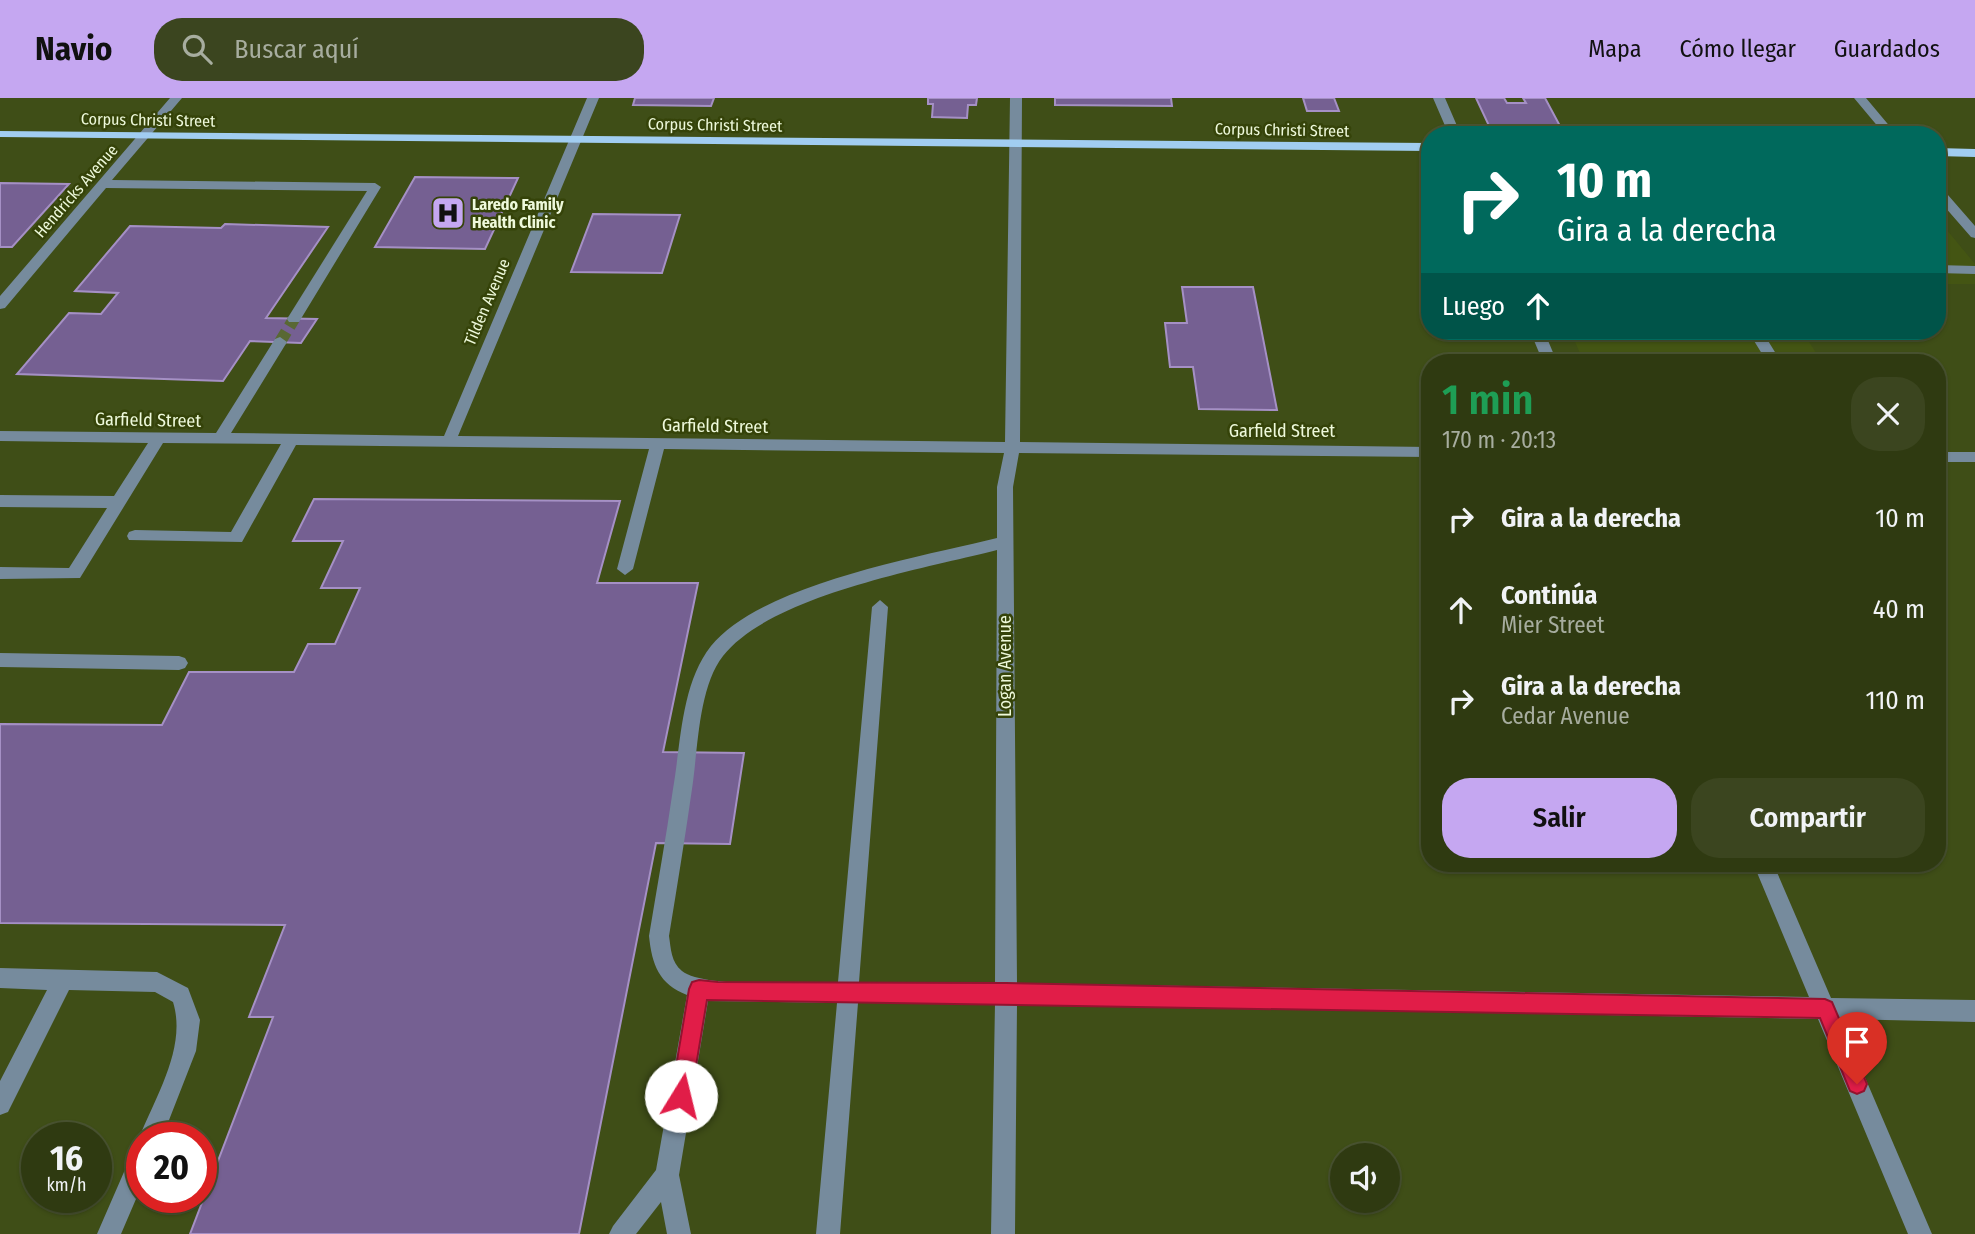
<!DOCTYPE html>
<html lang="es">
<meta charset="utf-8">
<style>
:root{--surface:#2f3a11;--page:#3b451f;--text:#f1f3f6;--muted:#a7ad9f;--line:#4a5431;--accent:#c5a7f1}
body{margin:0;font-family:"Fira Sans Condensed",sans-serif;background:var(--page);color:var(--text);height:100vh;display:flex;flex-direction:column;font-size:26px;white-space:nowrap}
*{box-sizing:border-box;margin:0}
p{font-size:23px;color:var(--muted)}
.icon{flex:none;width:38px;height:38px;fill:none;stroke:currentColor;stroke-width:2;stroke-linecap:round;stroke-linejoin:round}
.map{position:relative;flex:1;overflow:hidden}
.panel{position:absolute;left:1421px;top:256px;width:525px;height:518px;display:flex;flex-direction:column;background:var(--surface);border-radius:28px;box-shadow:0 2px 5px #0004,0 0 0 2px var(--line)}
.panel>*{flex:none}
.guide{position:absolute;left:1421px;top:28px;width:525px;height:214px;border-radius:28px;box-shadow:0 2px 5px #0004,0 0 0 2px var(--line);background:#00695c;color:#fff;overflow:hidden}
.controls{position:absolute;left:1330px;top:1045px;display:grid;gap:14px}
.controls a{display:grid;place-items:center;width:70px;height:70px;border-radius:50%;background:var(--surface);box-shadow:0 2px 5px #0004,0 0 0 2px var(--line);font-size:35px}
.speed{position:absolute;left:21px;top:1024px;display:flex;gap:14px;font-size:35px;font-weight:700;text-align:center}
.speed>*{display:grid;place-content:center;width:91px;height:91px;border-radius:50%;background:var(--surface);box-shadow:0 2px 5px #0004,0 0 0 2px var(--line);line-height:1}
.speed small{font-size:18px;font-weight:400}
.speed .limit{border:10px solid #d22;background:#fff;color:#111}
.pin{position:absolute;display:grid;place-items:center;width:60px;height:60px;color:#fff;margin:-72px -30px;border-radius:50% 50% 50% 0;rotate:-45deg;box-shadow:0 0 7px #0007}
.pin .icon{rotate:45deg}
.me{position:absolute;width:77px;margin:-38px;rotate:9deg;stroke-linejoin:round;filter:drop-shadow(0 0 5px #0008)}
.turn{display:flex;align-items:center;gap:24px;height:147px;padding:0 21px;font-size:32px}
.turn .icon{width:91px;height:91px;stroke-width:2.5}
.turn b{display:block;font-size:49px;line-height:60px}
.then{display:flex;align-items:center;height:66px;padding:0 21px;background:#0003;gap:14px;font-size:26px}
.round{display:grid;place-items:center;flex:none;width:74px;height:74px;border-radius:28px;background:var(--page)}
.summary{display:flex;align-items:center;justify-content:space-between;height:119px;padding:0 21px}
h1{font-size:42px;font-weight:600;line-height:52px;color:#1e9e55}
.primary-button{display:flex;gap:14px;margin-top:auto;padding:14px 21px}
.primary-button a{flex:1;height:80px;border-radius:28px;background:var(--accent);color:#111;font-size:28px;font-weight:600;line-height:80px;text-align:center}
.primary-button a+a{background:var(--page);color:var(--text)}
ul{padding:0;list-style:none}
li{display:flex;align-items:center;gap:21px;height:91px;padding:0 21px}
li div{flex:1}
li b{display:block;font-size:26px}
li em{font-style:normal}
header{display:flex;align-items:center;gap:42px;box-sizing:border-box;height:98px;padding:0 35px;background:var(--accent);color:#111}
header strong{font-size:33px}
nav{display:flex;gap:38px;margin-inline-start:auto;font-size:24px}
.search{width:490px;height:63px;background:var(--page);display:flex;align-items:center;gap:18px;box-sizing:border-box;padding:0 24px;border-radius:28px;color:var(--muted);font-size:26px}
.map>svg:first-child{display:block}
</style>
<header>
<strong>Navio</strong>
<div class="search"><svg class="icon" aria-label="search" viewBox="0 0 24 24"><circle cx="10" cy="10" r="6"/><path d="M15 15l6 6"/></svg>Buscar aquí</div>
<nav><a>Mapa</a><a>Cómo llegar</a><a>Guardados</a></nav>
</header>
<div class="map">
<svg width="1975" height="1136" viewBox="0 0 1975 1136">
<rect width="100%" height="100%" fill="#3f4e17"/>
<path fill="#445513" d="M1937,120L1975,166V186H1937Z
M1570,233H1802L1822,264H1584Z"/>
<path fill="#756092" stroke="#a590c5" stroke-width="2" d="M635,0H714L711,8L633,7Z
M928,0H977L976,7H968L967,20L932,19L933,6H928Z
M1055,0H1171L1172,8L1055,7Z
M1303,0H1334L1339,13H1307Z
M1476,0H1504L1507,5H1526L1523,0H1545L1560,28H1518L1520,32H1491Z
M415,79L518,80L485,151L375,149Z
M0,85L69,86L12,149H0Z
M593,116L680,117L662,175L571,174Z
M225,126L328,129L266,220L317,221L301,245L250,243L223,283L17,276L69,215L101,216L118,195L75,193L130,128L221,130Z
M1182,189H1253L1277,312L1199,311L1193,269H1170L1165,225H1187Z
M314,401L620,403L597,485H698L663,654L744,655L730,746L656,745L579,1136H190L273,919H249L285,827L0,825V626L162,627L189,574H294L308,546H335L360,490H321L343,443H293Z"/>
<g fill="none" stroke-linecap="round" stroke-linejoin="round">
<path stroke="#596834" stroke-width="12" stroke-dasharray="12 6" stroke-linecap="butt" d="M280,244L294,221"/>
<path stroke="#96a378" stroke-width="3.5" stroke-dasharray="2.5 2.5" stroke-linecap="butt" d="M1480,33H1491L1492,37"/>
<path fill="#768b9d" fill-rule="evenodd" d="M170,0H182L112,82L375,85L381,89L299,224H289L287,221L367,93L106,90L5,210L0,211V198Z
M587,0H599L458,338L1005,344L1010,0H1022L1020,344L1430,349V359L1019,355L1013,389L1017,885L1809,899L1753,765H1773L1831,900L1975,902V924L1840,921L1932,1136H1908L1818,921L1017,906L1015,1136H991L995,905H858L840,1136H816L837,905L708,903L679,1077L691,1136H667L661,1104L636,1136H609L613,1128L656,1072L687,897C659,886 652,867 649,838C657,789 666,740 673,691C681,645 681,586 711,548C761,486 921,459 997,440V389L1004,355L664,351L633,471L625,477L617,471L649,351L296,347L242,444L129,442L127,438L129,434L135,432L231,434L281,346L163,345L80,480L0,481V469L69,470L107,410L0,409V397L114,398L148,345L0,343V333L216,335L275,241L280,239L287,244L231,335L444,338ZM997,452L995,884H859L888,509L880,502L872,509L838,884C807,884 704,891 682,873C671,864 671,851 669,838C677,789 685,740 692,691C698,652 698,590 723,558C771,497 923,471 997,452Z
M1433,0H1445L1461,37H1449Z
M1854,0H1866L1897,37H1885Z
M1937,88L1941,89L1975,128V140L1971,139L1937,100Z
M1937,167L1975,168V176L1937,175Z
M1530,233H1544L1557,264H1543Z
M1748,233H1762L1781,264H1767Z
M1937,354H1975V364H1937Z
M0,555L179,558L185,560L188,565L185,570L179,572L0,569Z
M0,870L157,874L188,890L200,922L196,953L162,1040H142V1048L139,1040C156,998 187,949 173,904L155,894L69,892L8,1014L0,1017V983L47,892L0,890Z
M142,1048V1087L121,1136H97L134,1051Z"/>
<path fill="#a1cdf1" fill-rule="evenodd" d="M0,33L1430,45V53L0,39Z
M1937,50L1975,51V59L1937,58Z"/>
</g>
<path fill="#e11d48" stroke="#92132f" stroke-width="2" d="M699,882L718,884L1006,885L1825,901L1832,904L1867,986L1864,993L1857,996L1850,993L1820,920L707,902L691,998L688,1005L681,1008L674,1005L671,998L689,891L692,884Z"/>
<defs>
<symbol id="hospital-square" viewBox="-11 -11 22 22"><rect x="-9" y="-9" width="18" height="18" rx="4" fill="#c5a7f1" stroke="#354309"/><path d="M-5-5h3v3.5h4V-5h3V5h-3V1.5h-4V5h-3Z" fill="#111"/></symbol>
</defs>
<g fill-rule="evenodd">
<use href="#hospital-square" x="429" y="96" width="38" height="38"/>
</g>
<g text-anchor="middle" dominant-baseline="central" stroke-width="5" stroke-linejoin="round" paint-order="stroke">
<g font-size="16" fill="#eef9db" stroke="#354309">
<text transform="translate(148 22) rotate(1)">Corpus Christi Street</text>
<text transform="translate(715 27) rotate(1)">Corpus Christi Street</text>
<text transform="translate(1282 32) rotate(1)">Corpus Christi Street</text>
<text transform="translate(76 93) rotate(-49)">Hendricks Avenue</text>
<text transform="translate(487 204) rotate(-67)">Tilden Avenue</text>
</g>
<g font-size="16" font-weight="bold" fill="#eef9db" stroke="#354309" text-anchor="start">
<text x="472" y="106">Laredo Family<tspan x="472" dy="18">Health Clinic</tspan></text>
</g>
<g font-size="18" fill="#eef9db" stroke="#354309">
<text transform="translate(148 322) rotate(1)">Garfield Street</text>
<text transform="translate(715 328) rotate(1)">Garfield Street</text>
<text x="1282" y="333">Garfield Street</text>
<text transform="translate(1005 568) rotate(-90)">Logan Avenue</text>
</g>
</g>
</svg>
<div class="controls">
<a><svg class="icon" aria-label="sound" viewBox="0 0 24 24"><path d="M4 9h4l5-4v14l-5-4H4zM17 9q2 3 0 6"/></svg></a>
</div>
<div class="speed"><div>16<small>km/h</small></div><div class="limit">20</div></div>
<div class="pin" style="left:1857px;top:986px;background:#d93025"><svg class="icon" aria-label="arrive" viewBox="0 0 24 24"><path d="M6 21V4h12l-3 4 3 4H6"/></svg></div>
<svg class="me" style="left:681px;top:998px" viewBox="-20 -20 40 40"><circle r="19" fill="#fff"/><path d="M0-13L10 11 0 6-10 11z" fill="#e11d48"/></svg>
<div class="guide">
<div class="turn"><svg class="icon" aria-label="right" viewBox="0 0 24 24"><path d="M7 20v-9h11M14 6l5 5-5 5"/></svg><div><b>10 m</b>Gira a la derecha</div></div>
<div class="then">Luego<svg class="icon" aria-label="ahead" viewBox="0 0 24 24"><path d="M12 20V5M6 11l6-6 6 6"/></svg></div>
</div>
<section class="panel">
<div class="summary"><div><h1>1 min</h1><p>170 m · 20:13</p></div><a class="round"><svg class="icon" aria-label="close" viewBox="0 0 24 24"><path d="M6 6l12 12M18 6L6 18"/></svg></a></div>
<ul>
<li><svg class="icon" aria-label="right" viewBox="0 0 24 24"><path d="M7 20v-9h11M14 6l5 5-5 5"/></svg><div><b>Gira a la derecha</b></div><em>10 m</em></li>
<li><svg class="icon" aria-label="ahead" viewBox="0 0 24 24"><path d="M12 20V5M6 11l6-6 6 6"/></svg><div><b>Continúa</b><p>Mier Street</p></div><em>40 m</em></li>
<li><svg class="icon" aria-label="right" viewBox="0 0 24 24"><path d="M7 20v-9h11M14 6l5 5-5 5"/></svg><div><b>Gira a la derecha</b><p>Cedar Avenue</p></div><em>110 m</em></li>
</ul>
<div class="primary-button"><a>Salir</a><a>Compartir</a></div>
</section>
</div>
